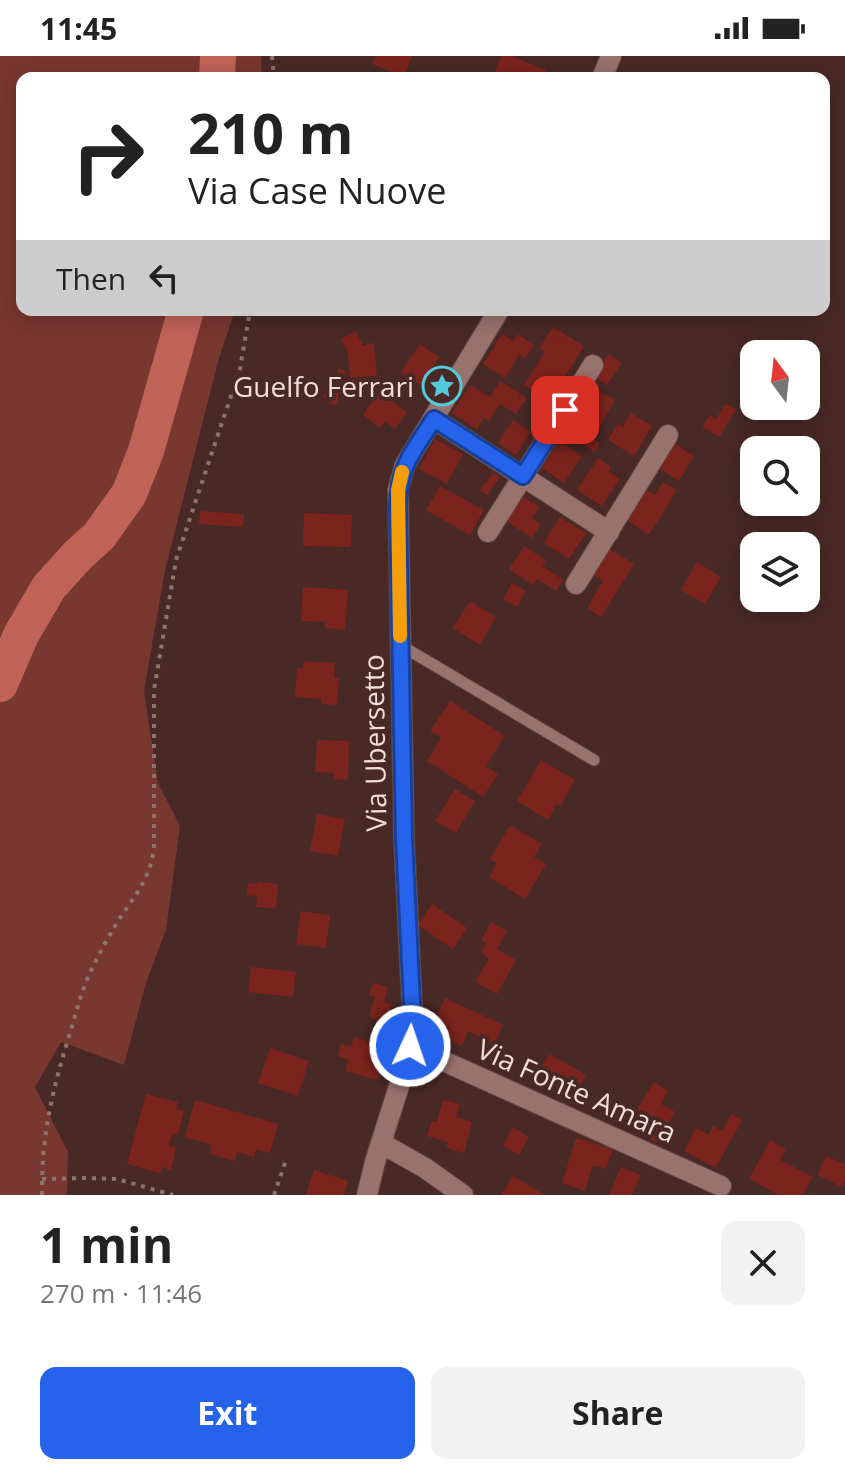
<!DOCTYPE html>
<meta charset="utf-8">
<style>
:root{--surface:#fff;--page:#f2f2f2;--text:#222;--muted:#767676;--accent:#2563eb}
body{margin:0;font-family:"Open Sans",sans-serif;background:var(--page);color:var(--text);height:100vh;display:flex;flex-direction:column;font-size:30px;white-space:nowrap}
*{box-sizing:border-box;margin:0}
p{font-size:26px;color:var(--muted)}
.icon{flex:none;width:44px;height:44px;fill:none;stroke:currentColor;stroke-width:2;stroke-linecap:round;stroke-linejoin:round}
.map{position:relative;height:1139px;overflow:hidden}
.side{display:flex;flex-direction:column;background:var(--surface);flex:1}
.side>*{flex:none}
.hud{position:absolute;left:16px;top:16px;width:814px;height:244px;border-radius:16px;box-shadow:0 4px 20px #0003;background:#fff;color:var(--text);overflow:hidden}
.needle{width:52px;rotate:345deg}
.buttons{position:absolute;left:740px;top:284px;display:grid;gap:16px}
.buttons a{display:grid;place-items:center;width:80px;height:80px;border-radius:16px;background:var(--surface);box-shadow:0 4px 20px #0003;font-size:40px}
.pin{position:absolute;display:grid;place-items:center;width:68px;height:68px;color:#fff;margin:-34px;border-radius:16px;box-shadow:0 4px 12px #0006}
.me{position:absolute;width:88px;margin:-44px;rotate:3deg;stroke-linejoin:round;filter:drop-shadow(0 0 6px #0008)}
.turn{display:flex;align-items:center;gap:28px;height:168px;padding:0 40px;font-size:36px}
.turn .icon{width:104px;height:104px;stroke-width:2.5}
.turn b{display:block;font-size:56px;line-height:68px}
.then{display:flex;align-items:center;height:76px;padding:0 40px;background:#0003;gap:16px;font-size:30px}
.round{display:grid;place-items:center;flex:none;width:84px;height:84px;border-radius:16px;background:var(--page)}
.headline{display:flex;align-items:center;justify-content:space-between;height:136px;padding:0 40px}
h1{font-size:48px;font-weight:700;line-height:60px}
.action{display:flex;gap:16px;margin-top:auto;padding:16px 40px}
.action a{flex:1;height:92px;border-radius:16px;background:var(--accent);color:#fff;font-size:32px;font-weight:700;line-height:92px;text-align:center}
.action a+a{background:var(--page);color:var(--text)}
.status{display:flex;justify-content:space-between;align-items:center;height:56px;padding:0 40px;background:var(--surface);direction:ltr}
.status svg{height:22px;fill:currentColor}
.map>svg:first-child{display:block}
</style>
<div class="status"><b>11:45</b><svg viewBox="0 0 49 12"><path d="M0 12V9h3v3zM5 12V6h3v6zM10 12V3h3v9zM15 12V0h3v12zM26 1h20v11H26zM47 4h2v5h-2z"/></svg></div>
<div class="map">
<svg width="845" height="1139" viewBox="0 0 845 1139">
<rect width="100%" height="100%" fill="#492925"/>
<path fill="#78372f" d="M0,0H261L262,22H22V254H235L219,302L165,514L144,635L158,727L180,770L166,874L146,927L124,1009L61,986L35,1031L68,1096L67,1139H0Z"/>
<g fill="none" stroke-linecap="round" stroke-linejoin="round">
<path stroke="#c06357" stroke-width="36" d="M217,22L218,0
M0,628L21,579L49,531L78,499L99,480L129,438L146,395L186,254"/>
</g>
<path fill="#7b241d" d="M376,0H412L404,21L372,8Z
M501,0H512L546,14L543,22H493Z
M553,271L584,290L550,345L524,329L545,296L539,293Z
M356,275L363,290L370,287L374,289L377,320L350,322L348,297L341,283Z
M502,278L513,285L517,278L534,289L525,302L519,299L505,322L483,308Z
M420,288L439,301L421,329L401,316Z
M608,298L622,307L607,329L593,320Z
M338,313L346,315L336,350L329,348L330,343L323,341L330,318L336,320Z
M500,325L527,342L516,358L500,348L489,365L484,362L477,373L452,357L470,329L490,341Z
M590,330L615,344L599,372L574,357Z
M379,336L407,356L395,373L385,365L380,372L363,359Z
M726,348L736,354L719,381L702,371L710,359L716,363Z
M631,357L652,370L634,400L608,384L618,368L623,371Z
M513,364L531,376L516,399L498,387Z
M579,375L600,387L595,396L574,383Z
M435,383L463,398L447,428L419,413Z
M559,385L582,400L564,427L542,412Z
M670,385L694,400L679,425L655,410Z
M598,402L611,411L609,415L620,423L602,450L577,434Z
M493,417L500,421L487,439L480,434Z
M663,426L677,434L649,479L625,463L644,432L655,439Z
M440,430L484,454L470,479L426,454Z
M521,439L539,451L532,462L541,468L532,482L506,465Z
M200,455L244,458L243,471L199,468Z
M304,457L352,459L351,491L303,490Z
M560,461L586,477L569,503L544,487Z
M524,490L546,504L542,510L563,524L556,535L537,523L533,529L509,513Z
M608,492L634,508L601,561L587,552L603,525L592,518Z
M697,506L721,521L705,548L681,534Z
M512,527L526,535L517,551L503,543Z
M303,531L348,534L345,574L325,572V566L301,565Z
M470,545L496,561L480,589L453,572Z
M304,605L335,607L334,622H339L337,649L321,648V643L295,641L297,612H303Z
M450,645L505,680L486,710L498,718L483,741L427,705L441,682L430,675Z
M317,684L349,685L348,724L334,723V717L315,716Z
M541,704L575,724L560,750L557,748L548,764L517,745Z
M455,733L475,745L456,777L435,765Z
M317,758L345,763L338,800L310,795Z
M510,769L542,788L534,801L546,808L525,843L489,821L497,807L490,803Z
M258,826L278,828L276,852L256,851L257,840L247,839L248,827L258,828Z
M432,848L467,872L453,893L418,869Z
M301,855L330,859L326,892L296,888Z
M491,866L507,875L497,893L516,904L497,938L475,926L489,902L481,897L486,887L481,884Z
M251,911L296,916L293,941L248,936Z
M373,927L388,931L384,946L392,948L386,966L369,961L375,941L369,939Z
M445,942L503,969L494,988L468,975L462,990L430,975Z
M354,981L388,992L378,1024L345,1015L349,1004L338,1000L341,988L351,991Z
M270,992L309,1005L298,1040L258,1027Z
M549,998L586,1019L577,1034L568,1029L564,1037L536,1020Z
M654,1026L668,1035L661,1048L675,1056L657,1087L628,1069Z
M146,1038L178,1046L176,1053L184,1055L178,1079L172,1078L169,1089L176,1091L171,1114L162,1111L160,1117L127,1108Z
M195,1044L278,1068L270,1097L256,1094L254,1101L237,1096L235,1105L209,1098L212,1089L185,1081Z
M443,1044L460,1048L456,1061L472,1066L464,1097L446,1092L448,1086L427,1080L432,1065L437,1066Z
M731,1058L742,1064L716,1112L684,1095L696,1072L709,1079L713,1070L722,1075Z
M513,1071L529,1081L519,1099L503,1090Z
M576,1082L613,1093L606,1113L593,1109L585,1135L562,1127Z
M770,1084L786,1093L780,1104L813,1121L803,1139H779L749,1123Z
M826,1100L845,1108V1125L842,1131L818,1119Z
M621,1111L641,1119L632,1139H609Z
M314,1114L348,1125L344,1139H306Z
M513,1120L545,1139H501Z"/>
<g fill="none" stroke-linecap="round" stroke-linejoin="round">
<defs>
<path id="service" d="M400,589L594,704"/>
<path id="minor" d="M602,22L611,0
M434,363L609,476
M488,476L593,309
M576,528L668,379
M410,990L721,1130
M381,1087L425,1112L463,1139
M367,1139L375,1106L406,1008L413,968L404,782L398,434L405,409L499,254"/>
</defs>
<use href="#service" stroke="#614642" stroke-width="13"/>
<use href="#minor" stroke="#614642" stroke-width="22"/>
<path stroke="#8e736f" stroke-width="4" stroke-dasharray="4 6" stroke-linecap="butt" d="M272,0L274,22
M42,1123L84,1122L117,1123L173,1139
M42,1139C41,1081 53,1031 70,977C76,957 81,937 89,919C97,902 106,885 115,870C132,842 148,828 154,794V634L176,504L240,313L250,254
M274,1139L286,1104"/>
<use href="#service" stroke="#98726d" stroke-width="11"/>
<use href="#minor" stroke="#98726d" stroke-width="20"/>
</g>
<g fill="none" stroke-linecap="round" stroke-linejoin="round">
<defs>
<path id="route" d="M410,990L413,968L404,782L398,450C398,411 414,394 434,363L523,420L565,354"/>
</defs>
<use href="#route" stroke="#184099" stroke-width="20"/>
<use href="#route" stroke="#2563eb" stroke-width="14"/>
<path stroke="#f59e0b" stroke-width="14" d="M400,580L398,434L402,416"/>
</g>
<defs>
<symbol id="sight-ring" viewBox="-11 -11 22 22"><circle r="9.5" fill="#492925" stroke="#53cadc" stroke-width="1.5"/><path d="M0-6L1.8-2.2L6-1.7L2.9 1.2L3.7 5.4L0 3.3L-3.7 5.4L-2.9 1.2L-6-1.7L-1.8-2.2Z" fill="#53cadc"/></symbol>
</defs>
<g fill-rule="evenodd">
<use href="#sight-ring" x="420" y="308" width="44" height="44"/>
</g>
<g text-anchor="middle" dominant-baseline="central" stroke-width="8" stroke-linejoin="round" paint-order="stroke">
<g font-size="28" fill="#f2ddd9" stroke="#492925" text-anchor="end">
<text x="414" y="330">Guelfo Ferrari</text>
</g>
<g font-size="28" fill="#f2ddd9" stroke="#492925">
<text transform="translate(374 687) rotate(-91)">Via Ubersetto</text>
<text transform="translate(577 1034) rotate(24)">Via Fonte Amara</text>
</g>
</g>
</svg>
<div class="buttons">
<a><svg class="needle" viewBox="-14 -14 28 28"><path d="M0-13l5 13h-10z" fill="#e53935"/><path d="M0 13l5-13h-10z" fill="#767676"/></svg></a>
<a><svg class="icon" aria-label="search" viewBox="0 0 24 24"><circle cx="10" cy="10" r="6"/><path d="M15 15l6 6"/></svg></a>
<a><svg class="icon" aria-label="layers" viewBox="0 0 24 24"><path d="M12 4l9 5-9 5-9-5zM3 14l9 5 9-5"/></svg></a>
</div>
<div class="pin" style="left:565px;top:354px;background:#d93025"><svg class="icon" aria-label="arrive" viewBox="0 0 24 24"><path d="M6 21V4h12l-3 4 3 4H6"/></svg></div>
<svg class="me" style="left:410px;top:990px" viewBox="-20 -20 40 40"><circle r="17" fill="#2563eb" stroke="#fff" stroke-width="3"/><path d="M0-11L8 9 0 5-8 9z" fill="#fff"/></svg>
<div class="hud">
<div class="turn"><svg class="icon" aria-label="right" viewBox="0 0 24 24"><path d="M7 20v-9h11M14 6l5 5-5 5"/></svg><div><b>210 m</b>Via Case Nuove</div></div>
<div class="then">Then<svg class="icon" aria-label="left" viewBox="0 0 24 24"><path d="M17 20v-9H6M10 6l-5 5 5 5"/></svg></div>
</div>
</div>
<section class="side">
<div class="headline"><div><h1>1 min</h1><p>270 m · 11:46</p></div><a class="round"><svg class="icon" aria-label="close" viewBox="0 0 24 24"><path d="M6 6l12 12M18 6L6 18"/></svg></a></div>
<div class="action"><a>Exit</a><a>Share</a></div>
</section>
